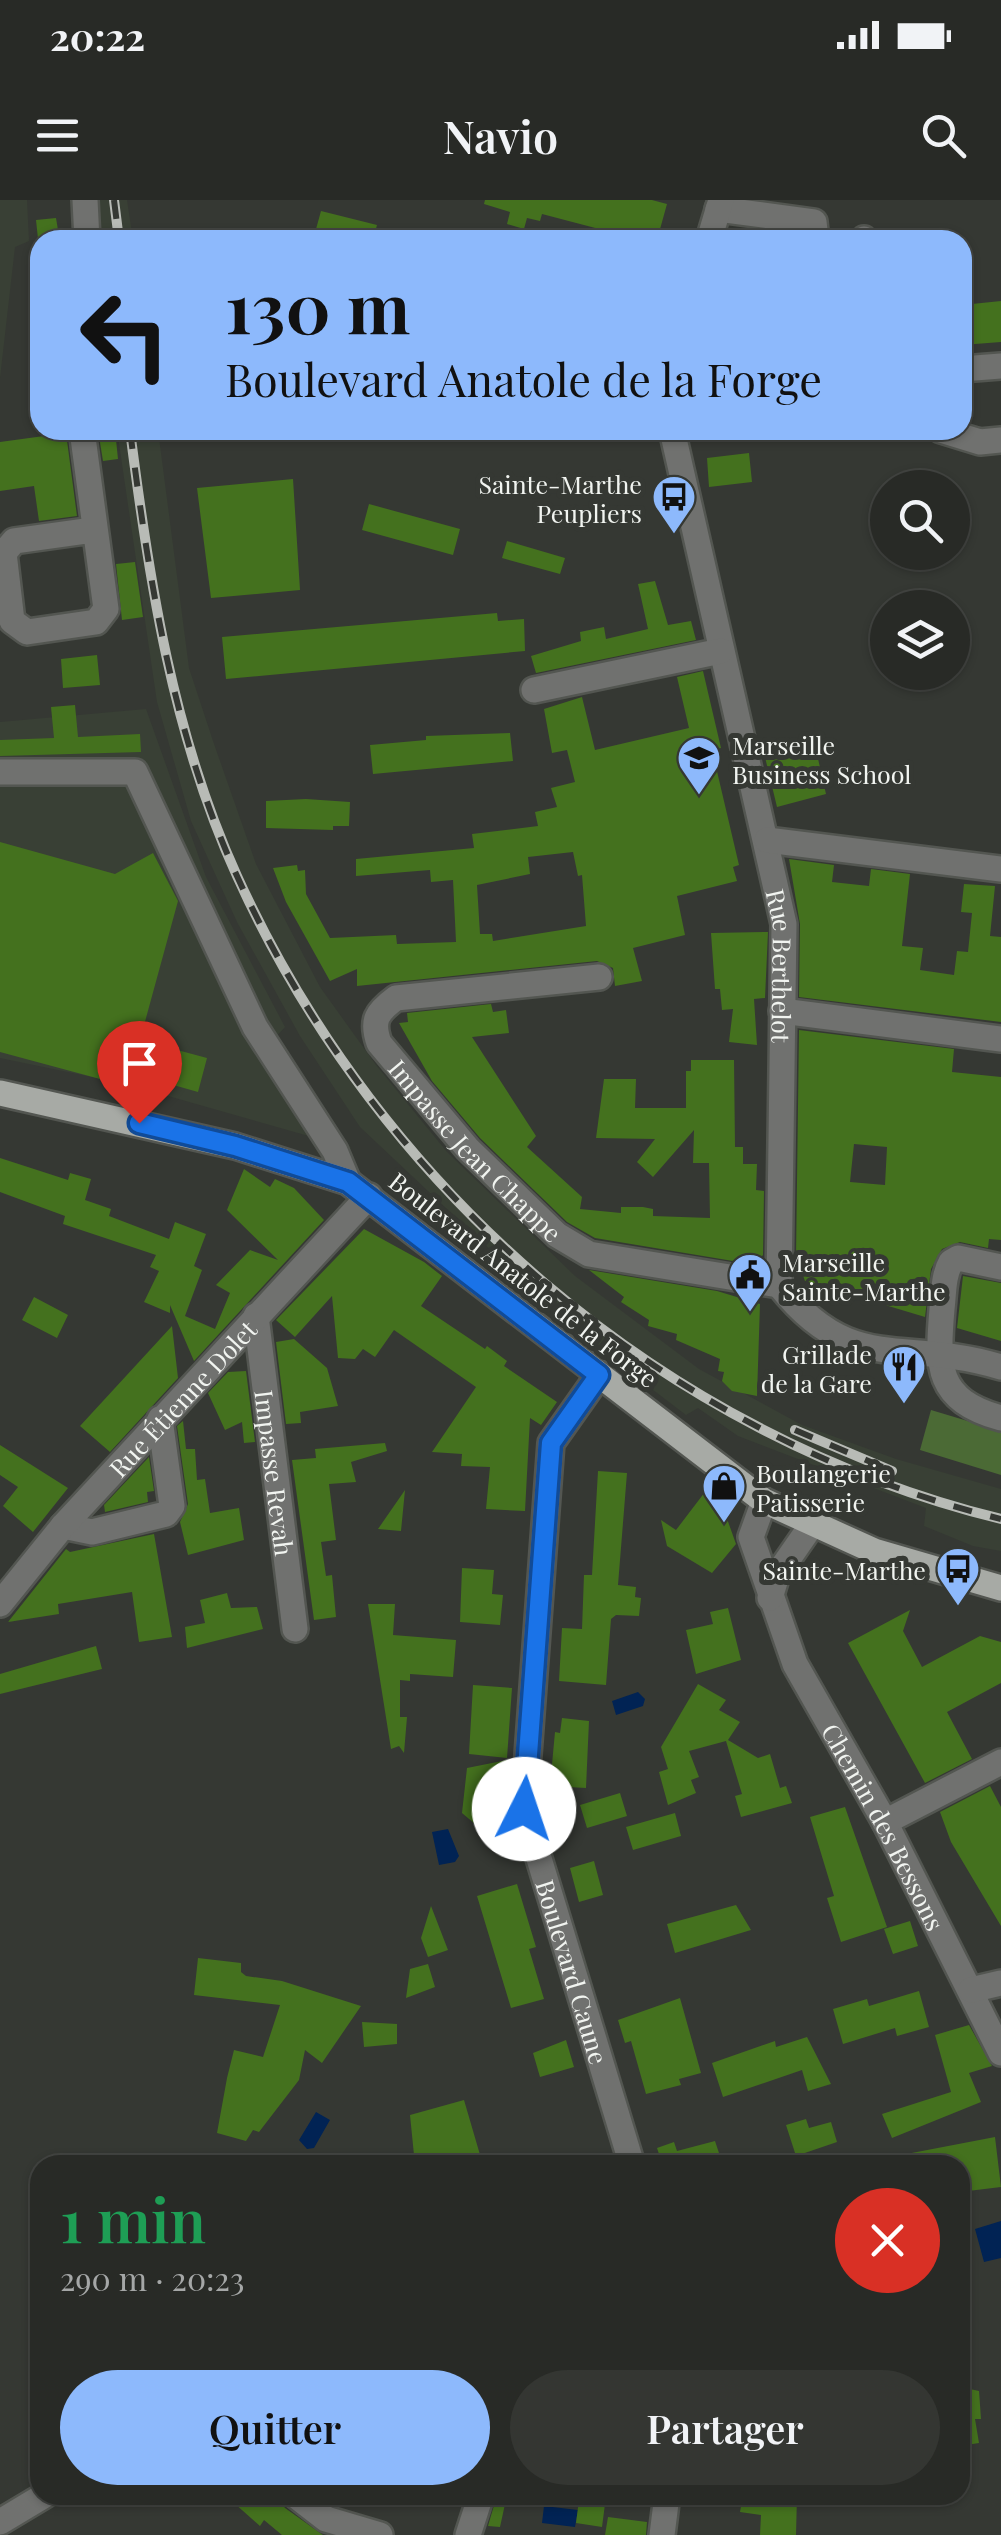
<!DOCTYPE html>
<html lang="fr">
<meta charset="utf-8">
<style>
:root{--surface:#282a26;--page:#343632;--text:#f1f3f6;--muted:#a5a7a7;--line:#444643;--accent:#8db9fc}
body{margin:0;font-family:"Playfair Display",serif;background:var(--page);color:var(--text);height:100vh;display:flex;flex-direction:column;font-size:38px;white-space:nowrap}
*{box-sizing:border-box;margin:0}
p{font-size:32px;color:var(--muted)}
.icon{flex:none;width:55px;height:55px;fill:none;stroke:currentColor;stroke-width:2;stroke-linecap:round;stroke-linejoin:round}
.map{position:relative;flex:1;overflow:hidden}
.details{position:absolute;left:30px;top:1955px;width:940px;height:350px;display:flex;flex-direction:column;background:var(--surface);border-radius:30px;box-shadow:0 2px 8px #0004,0 0 0 2px var(--line)}
.details>*{flex:none}
.top-card{position:absolute;left:30px;top:30px;width:942px;height:210px;border-radius:30px;box-shadow:0 2px 8px #0004,0 0 0 2px var(--line);background:#8db9fc;color:#111;overflow:hidden}
.tools{position:absolute;left:870px;top:270px;display:grid;gap:20px}
.tools a{display:grid;place-items:center;width:100px;height:100px;border-radius:50%;background:var(--surface);box-shadow:0 2px 8px #0004,0 0 0 2px var(--line);font-size:50px}
.pin{position:absolute;display:grid;place-items:center;width:85px;height:85px;color:#fff;margin:-102px -42px;border-radius:50% 50% 50% 0;rotate:-45deg;box-shadow:0 0 10px #0007}
.pin .icon{rotate:45deg}
.me{position:absolute;width:110px;margin:-55px;rotate:4deg;stroke-linejoin:round;filter:drop-shadow(0 0 8px #0008)}
.turn{display:flex;align-items:center;gap:35px;height:210px;padding:0 30px;font-size:45px}
.turn .icon{width:130px;height:130px;stroke-width:2.5}
.turn b{display:block;font-size:70px;line-height:85px}
.round{display:grid;place-items:center;flex:none;width:105px;height:105px;border-radius:52px;background:var(--page)}
.headline{display:flex;align-items:center;justify-content:space-between;height:170px;padding:0 30px}
h1{font-size:60px;font-weight:600;line-height:75px;color:#1e9e55}
.primary-button{display:flex;gap:20px;margin-top:auto;padding:20px 30px}
.primary-button a{flex:1;height:115px;border-radius:60px;background:var(--accent);color:#111;font-size:40px;font-weight:600;line-height:115px;text-align:center}
.primary-button a+a{background:var(--page);color:var(--text)}
.status{display:flex;justify-content:space-between;align-items:center;height:70px;padding:0 50px;background:var(--surface);direction:ltr}
.status svg{height:28px;fill:currentColor}
header{display:flex;justify-content:space-between;align-items:center;height:130px;padding:0 30px;background:var(--surface);font-size:45px;font-weight:600}
.map>svg:first-child{display:block}
</style>
<div class="status"><b>20:22</b><svg viewBox="0 0 49 12"><path d="M0 12V9h3v3zM5 12V6h3v6zM10 12V3h3v9zM15 12V0h3v12zM26 1h20v11H26zM47 4h2v5h-2z"/></svg></div>
<header><svg class="icon" aria-label="menu" viewBox="0 0 24 24"><path d="M4 6h16M4 12h16M4 18h16"/></svg>Navio<svg class="icon" aria-label="search" viewBox="0 0 24 24"><circle cx="10" cy="10" r="6"/><path d="M15 15l6 6"/></svg></header>
<div class="map">
<svg width="1001" height="2335" viewBox="0 0 1001 2335">
<rect width="100%" height="100%" fill="#353833"/>
<path fill="#394035" d="M0,0H27L29,41L15,47L0,178Z
M92,0H127L133,40H95Z
M117,230H158L189,468L213,541L256,664L320,787L376,865L447,952L575,1076L699,1169L802,1225L896,1259L1001,1289V1351L973,1346L924,1326L926,1308L738,1236L698,1208L686,1215L581,1135L360,927L300,836L237,722L191,621L157,502Z
M146,509L206,677L285,827L273,840L351,948L126,884L0,858V522Z"/>
<path fill="#4b6a35" d="M931,1210L1001,1231V1275L920,1250Z"/>
<path fill="#012354" d="M638,1492L645,1499L643,1506L616,1515L612,1501Z
M448,1629L459,1656L455,1662L439,1665L432,1632Z
M316,1912L330,1920L314,1948L307,1949L299,1940Z
M1001,2021V2058L984,2062L975,2029Z
M544,2306L578,2310L575,2327L542,2323Z"/>
<path fill="#44711e" fill-rule="evenodd" d="M485,0H652L667,4L657,40H641L542,14L540,21L527,18L524,29L507,24L510,12L484,4Z
M321,11L377,25L373,40H313Z
M56,18L59,36L38,39L36,20Z
M1001,101V142L962,145V105Z
M98,230H115L118,259L103,261Z
M66,233L77,316L39,321L34,286L0,291V242Z
M749,253L752,282L709,287L707,258Z
M293,279L300,390L211,398L197,288Z
M369,304L460,329L453,355L362,330Z
M507,341L565,358L560,374L502,358Z
M135,362L143,417L122,420L116,364Z
M655,381L668,425L691,421L696,440L536,473L531,456L581,441L580,432L604,427L606,439L648,429L638,384Z
M497,413L498,421L524,419L525,451L226,479L222,437Z
M97,455L100,485L63,488L61,459Z
M703,471L721,548L712,550L739,665L733,667L737,681L677,696L685,735L633,748L642,781L615,786L613,768L597,761L357,786V769L330,781L286,702L273,668L297,665L298,671L305,670L306,694L330,738L396,735L397,744L456,742L453,680L431,682L430,670L356,676V659L474,648L472,634L538,626L535,612L557,607L551,588L575,582L567,550L552,553L544,509L582,497L595,550L689,528L677,477ZM573,652L578,676L582,675L586,726L493,741L492,734H480L477,685L530,674L528,657Z
M75,505L78,537L140,534L141,552L0,556V540L54,538L51,507Z
M510,533L513,561L373,574L370,545L426,540V536Z
M814,541L826,594L777,607L764,553Z
M306,599L350,602L349,626H333V630L266,628V601Z
M0,642L115,674L153,653L178,701L140,840L207,858L198,892L131,873L126,886L0,852Z
M789,659L834,665L832,682L869,686L871,669L910,674L902,746L923,748L920,770L954,775L957,751L968,752L972,713L961,712L964,684L995,686L990,736L1001,737V822L799,797L800,724Z
M768,732L765,798L754,799L757,845L729,842L733,809L722,810L720,789H715L711,733Z
M491,804L493,812L506,810L509,833L472,837L536,936L527,947L582,997L580,1009L621,1013V1007H643L653,1009V1016L710,1018L709,963H693L694,930L653,977L637,962L655,939L596,938L604,879H636L635,908H686V871H691V860H734L735,947H743V964H757L756,990L764,991L763,1055L757,1061H733L595,1038L567,1022L480,938L432,881L399,823L408,822L407,813Z
M799,830L954,849L952,872L1001,877V1040L989,1039L988,1048L960,1042L942,1049L931,1069L925,1117L805,1081L796,1057ZM854,944L887,947L885,985L850,982Z
M0,958L68,980L70,973L91,979L85,1000L111,1009L109,1016L169,1039L175,1022L206,1034L194,1066L202,1070L185,1116L215,1129L230,1093L216,1085L250,1050L278,1060L227,1010L244,969L270,987L275,979L294,988L324,1020L194,1161L170,1105V1113L144,1102L159,1071L150,1067L156,1055L63,1024L65,1016L0,992Z
M364,1029L424,1062L442,1076L421,1106L485,1149L487,1146L507,1161L504,1166L557,1202L541,1225L530,1218L525,1311L486,1309L490,1267L461,1266L462,1254L432,1252L476,1187L394,1130L375,1157L363,1149L355,1159L338,1158L332,1096L295,1137L276,1120Z
M589,1070L717,1091L760,1104L757,1196L732,1191L722,1181L724,1172L718,1171L720,1159L676,1140L677,1134L648,1126L649,1120L621,1102L624,1097Z
M963,1076L1001,1083V1141L957,1128Z
M34,1097L68,1115L57,1138L22,1120Z
M172,1126L178,1178L110,1252L80,1226Z
M294,1139L327,1168L338,1206L300,1212L301,1223L286,1224L276,1142Z
M246,1171L255,1242L244,1243L242,1222L225,1230L208,1193L228,1172Z
M183,1221L186,1249H195L197,1280L205,1279L210,1313L239,1308L244,1340L188,1355L180,1322L188,1304L177,1226Z
M385,1243L387,1251L351,1262L356,1282L329,1284L336,1340L321,1342L326,1376L332,1375L336,1417L314,1420L292,1260L316,1258L315,1249Z
M0,1245L68,1288L33,1332L3,1306L18,1287L0,1275Z
M149,1257L154,1291L147,1292L148,1302L105,1312L104,1305Z
M598,1271L627,1273L618,1385L636,1387L635,1397L641,1398L639,1416L616,1415L611,1419L606,1485L559,1481L562,1428L582,1429L584,1375H592Z
M708,1288L720,1299L736,1344L712,1373L667,1346L661,1320L676,1330Z
M405,1290L401,1331L378,1329Z
M154,1334L172,1437L139,1442L132,1392L58,1404L59,1414L8,1422L66,1349L70,1352Z
M462,1368L494,1370L492,1394L503,1395L500,1425L460,1422Z
M227,1393L231,1408L257,1407L263,1429L187,1448L185,1427L205,1423L200,1400Z
M368,1404H395L393,1435L456,1440L453,1477L410,1474V1481L400,1480V1517H407L404,1553L399,1546L391,1549Z
M728,1408L741,1460L696,1474L686,1430L713,1424L710,1412Z
M910,1410L903,1431L922,1467L980,1436L1001,1442V1483L947,1512L972,1559L925,1583L848,1443Z
M96,1446L102,1469L0,1494V1474Z
M698,1484L726,1500L719,1510L740,1522L728,1540L758,1558L770,1554L780,1588L786,1586L792,1603L741,1617L735,1596L742,1594L726,1541L689,1551L699,1577L691,1580L696,1593L668,1605L659,1572L668,1569L661,1547Z
M473,1485L512,1488L507,1558L469,1554Z
M562,1518L589,1521L586,1588L550,1586L555,1532L560,1533Z
M507,1560L503,1616L491,1615V1625L475,1624L462,1613L467,1568Z
M990,1586L1001,1607V1726L951,1642L940,1612Z
M620,1593L627,1616L587,1628L580,1605Z
M845,1607L887,1727L841,1742L827,1698L834,1696L810,1617Z
M675,1613L681,1636L633,1650L626,1627Z
M594,1661L603,1695L579,1702L570,1668Z
M517,1684L536,1747L529,1749L544,1799L511,1808L477,1696Z
M736,1705L751,1730L675,1753L667,1724Z
M431,1706L448,1750L428,1757L421,1738Z
M910,1721L918,1746L893,1754L884,1729Z
M198,1758L241,1763V1772L246,1776L282,1781L361,1806L322,1863L305,1850L299,1880L259,1932L253,1930L246,1941L217,1933L227,1878L234,1850L263,1857L280,1805L194,1795Z
M428,1764L435,1787L406,1798L410,1769Z
M919,1791L929,1827L897,1836L895,1828L843,1844L833,1809L867,1799L869,1806Z
M680,1798L701,1873L679,1879L681,1885L646,1894L631,1841L625,1843L618,1820Z
M362,1822L397,1824V1844L364,1847Z
M969,1825L992,1866L969,1873L981,1902L892,1938L882,1914L951,1892L935,1835Z
M807,1837L831,1884L808,1891L802,1870L723,1897L712,1863L775,1841L776,1847Z
M566,1840L574,1867L540,1877L533,1853Z
M464,1900L483,1965H415L410,1915Z
M806,1919L809,1928L831,1922L837,1942L796,1956L786,1925Z
M995,1937L1001,1987L960,1992V1965H897L896,1956Z
M715,1941L723,1965H648V1961L660,1957L657,1948L674,1942L677,1951Z
M970,2189L979,2191L981,2219H975L979,2243L960,2246V2190Z
M225,2295H276L285,2308L323,2335H282L264,2320L260,2326Z
M497,2295H507L500,2327L488,2326Z
M743,2295H797L796,2335H760L761,2315L740,2312Z
M579,2300L605,2304L602,2327L576,2323Z
M608,2317L647,2322L646,2335H605Z"/>
<g fill="none" stroke-linecap="round" stroke-linejoin="round">
<defs>
<g id="minor">
<path d="M85,0L87,40"/>
<path d="M718,9L814,22L816,40"/>
<path d="M864,39V40"/>
<path d="M709,40L721,0"/>
<path d="M962,169L1001,166"/>
<path d="M82,230L106,409L96,422L27,432L12,421L4,353L14,341L93,330"/>
<path id="s1" d="M672,230L784,724L779,1085"/>
<path d="M941,230L980,242L1001,240"/>
<path d="M534,490L721,451"/>
<path d="M0,572H135L255,827L335,951L348,982"/>
<path d="M767,640L1001,669"/>
<path id="s2" d="M599,777L396,798C377,812 371,820 379,843L468,949L557,1035L589,1054L779,1085"/>
<path d="M782,811L1001,839"/>
<path d="M1001,1067L958,1058L951,1062C943,1076 944,1093 942,1109C937,1167 936,1200 1001,1218"/>
<path d="M779,1085C852,1177 904,1137 1001,1167"/>
<path id="s3" d="M256,1116L295,1429"/>
<path id="s4" d="M599,1175L551,1243L524,1609L632,1965"/>
<path id="s5" d="M764,1301L751,1337L795,1464L885,1622L1001,1853"/>
<path d="M63,1326L92,1332L166,1314L172,1306L160,1219"/>
<path d="M770,1398L777,1375L811,1326"/>
<path id="s6" d="M0,1404L63,1326L369,996"/>
<path d="M885,1622L1001,1562"/>
<path d="M971,1790L1001,1783"/>
<path d="M295,2295L326,2319L380,2335"/>
<path d="M0,2322L45,2295"/>
<path d="M468,2335L481,2295"/>
<path d="M662,2335L667,2295"/>
</g>
<path id="major" d="M0,893L235,946L348,982L764,1301L874,1351L1001,1388"/>
</defs>
<use href="#minor" stroke="#535651" stroke-width="30"/>
<use href="#major" stroke="#535651" stroke-width="30"/>
<use href="#minor" stroke="#70716f" stroke-width="25"/>
<use href="#major" stroke="#a7aaa5" stroke-width="25"/>
<defs>
<path id="rail" d="M114,0L119,40
M130,230C149,381 173,536 237,676C380,991 664,1236 1001,1319
M795,1230L892,1271"/>
</defs>
<use href="#rail" stroke="#b8bbb6" stroke-width="10"/>
<use href="#rail" stroke="#353833" stroke-width="6" stroke-dasharray="19" stroke-linecap="butt"/>
</g>
<g fill="none" stroke-linecap="round" stroke-linejoin="round">
<defs>
<path id="route" d="M139,923L235,946L348,982L599,1175L551,1243L524,1609"/>
</defs>
<use href="#route" stroke="#114b97" stroke-width="25"/>
<use href="#route" stroke="#1a73e8" stroke-width="18"/>
</g>
<defs>
<symbol id="bus-pin" viewBox="-11 -11 22 30"><path d="M0 17L-7.5 6A9.5 9.5 0 1 1 7.5 6Z" fill="#8db9fc" stroke="#353833"/><path d="M-5-6H5V4H4V6H2V4H-2V6H-4V4H-5ZM-3.5-4V0h7V-4ZM-3.5 1.2v1.5H-2V1.2ZM2 1.2v1.5H3.5V1.2Z" fill="#111"/></symbol>
<symbol id="university-pin" viewBox="-11 -11 22 30"><path d="M0 17L-7.5 6A9.5 9.5 0 1 1 7.5 6Z" fill="#8db9fc" stroke="#353833"/><path d="M0-5L7-2L0 1L-7-2ZM-4 1L0 2.5L4 1V4Q0 6-4 4Z" fill="#111"/></symbol>
<symbol id="civic-pin" viewBox="-11 -11 22 30"><path d="M0 17L-7.5 6A9.5 9.5 0 1 1 7.5 6Z" fill="#8db9fc" stroke="#353833"/><path d="M-.6-6.5H3V-4.5H.6V-3L4-1V1h2V6H-6V1h2V-1L-.6-3ZM-1.2 2.5V6h2.4V2.5Z" fill="#111"/></symbol>
<symbol id="restaurant-pin" viewBox="-11 -11 22 30"><path d="M0 17L-7.5 6A9.5 9.5 0 1 1 7.5 6Z" fill="#8db9fc" stroke="#353833"/><path d="M-5-6h1v4h1v-4h1v4h1v-4h1v5L-1.5 .5V6h-2V.5L-5-1ZM5-6V6H3V1.5H1.5Q1.5-4 5-6Z" fill="#111"/></symbol>
<symbol id="shop-pin" viewBox="-11 -11 22 30"><path d="M0 17L-7.5 6A9.5 9.5 0 1 1 7.5 6Z" fill="#8db9fc" stroke="#353833"/><path d="M-5-2.5h2.3a2.7 3.5 0 0 1 5.4 0H5L5.5 6h-11ZM-1.5-2.5h3a1.5 2.3 0 0 0-3 0Z" fill="#111"/></symbol>
</defs>
<g fill-rule="evenodd">
<use href="#bus-pin" x="649" y="272" width="50" height="68"/>
<use href="#university-pin" x="674" y="533" width="50" height="68"/>
<use href="#civic-pin" x="725" y="1050" width="50" height="68"/>
<use href="#restaurant-pin" x="879" y="1142" width="50" height="68"/>
<use href="#shop-pin" x="699" y="1261" width="50" height="68"/>
<use href="#bus-pin" x="933" y="1344" width="50" height="68"/>
</g>
<g text-anchor="middle" dominant-baseline="central" stroke-width="10" stroke-linejoin="round" paint-order="stroke">
<g font-size="25" fill="#f1f4f0" stroke="#353833" text-anchor="end">
<text x="642" y="283">Sainte-Marthe<tspan x="642" dy="29">Peupliers</tspan></text>
<text x="732" y="544" text-anchor="start">Marseille<tspan x="732" dy="29">Business School</tspan></text>
<text x="782" y="1061" text-anchor="start">Marseille<tspan x="782" dy="29">Sainte-Marthe</tspan></text>
<text x="872" y="1153">Grillade<tspan x="872" dy="29">de la Gare</tspan></text>
<text x="756" y="1272" text-anchor="start">Boulangerie<tspan x="756" dy="29">Patisserie</tspan></text>
<text x="926" y="1369">Sainte-Marthe</text>
</g>
<g font-size="25" fill="#f1f4f0" stroke="#353833">
<text stroke="none"><textPath href="#s1" startOffset="548">Rue Berthelot</textPath></text>
<text stroke="none"><textPath href="#s2" startOffset="402">Impasse Jean Chappe</textPath></text>
<text transform="translate(524 1079) rotate(38)">Boulevard Anatole de la Forge</text>
<text stroke="none"><textPath href="#s6" startOffset="275">Rue Étienne Dolet</textPath></text>
<text stroke="none"><textPath href="#s3" startOffset="158">Impasse Revah</textPath></text>
<text stroke="none"><textPath href="#s5" startOffset="358">Chemin des Bessons</textPath></text>
<text stroke="none"><textPath href="#s4" startOffset="620">Boulevard Caune</textPath></text>
</g>
</g>
</svg>
<div class="tools">
<a><svg class="icon" aria-label="search" viewBox="0 0 24 24"><circle cx="10" cy="10" r="6"/><path d="M15 15l6 6"/></svg></a>
<a><svg class="icon" aria-label="layers" viewBox="0 0 24 24"><path d="M12 4l9 5-9 5-9-5zM3 14l9 5 9-5"/></svg></a>
</div>
<div class="pin" style="left:139px;top:923px;background:#d93025"><svg class="icon" aria-label="arrive" viewBox="0 0 24 24"><path d="M6 21V4h12l-3 4 3 4H6"/></svg></div>
<svg class="me" style="left:524px;top:1609px" viewBox="-20 -20 40 40"><circle r="19" fill="#fff"/><path d="M0-13L10 11 0 6-10 11z" fill="#1a73e8"/></svg>
<div class="top-card">
<div class="turn"><svg class="icon" aria-label="left" viewBox="0 0 24 24"><path d="M17 20v-9H6M10 6l-5 5 5 5"/></svg><div><b>130 m</b>Boulevard Anatole de la Forge</div></div>
</div>
<section class="details">
<div class="headline"><div><h1>1 min</h1><p>290 m · 20:23</p></div><a class="round" style="background:#d93025;color:#fff"><svg class="icon" aria-label="close" viewBox="0 0 24 24"><path d="M6 6l12 12M18 6L6 18"/></svg></a></div>
<div class="primary-button"><a>Quitter</a><a>Partager</a></div>
</section>
</div>
